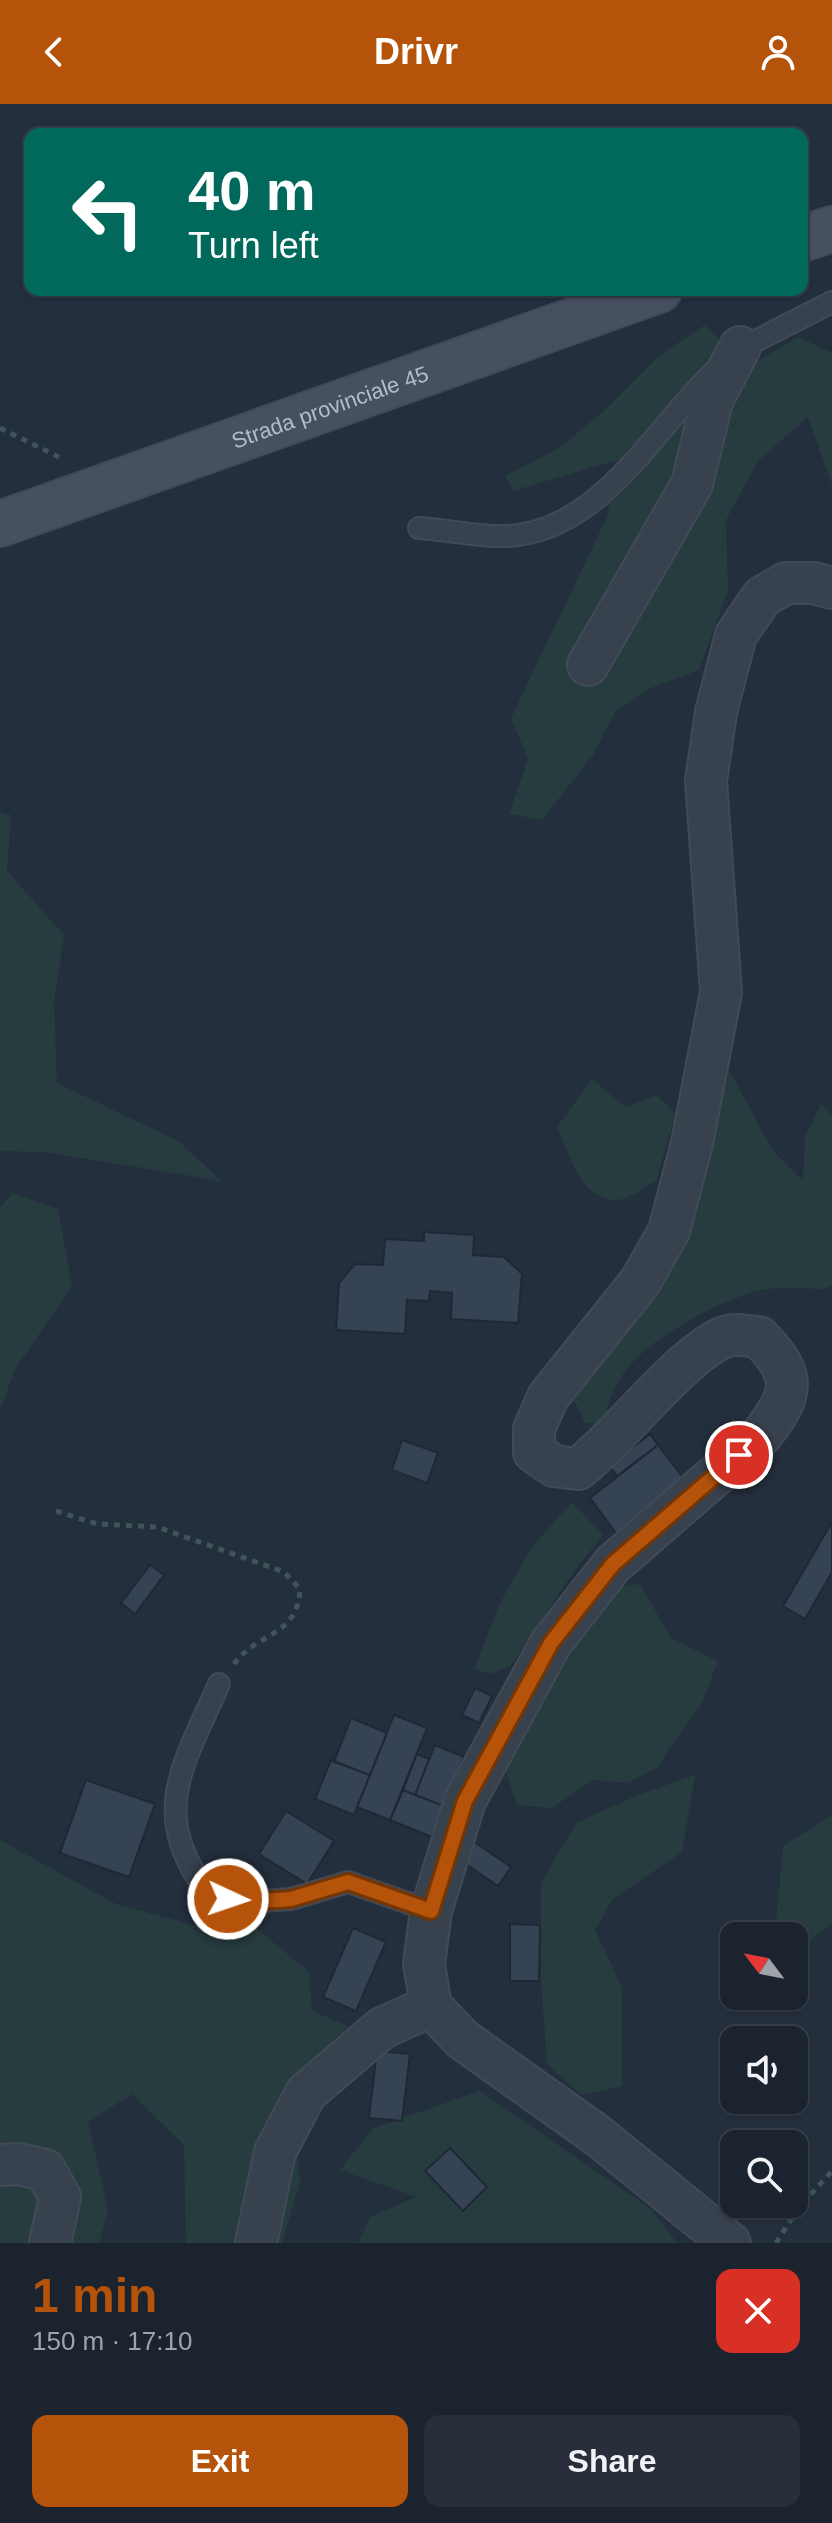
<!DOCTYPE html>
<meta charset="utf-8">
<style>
:root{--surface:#1b232e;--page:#282f3a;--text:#f1f3f6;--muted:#a0a4aa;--line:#39404a;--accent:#b45309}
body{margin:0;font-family:Helvetica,sans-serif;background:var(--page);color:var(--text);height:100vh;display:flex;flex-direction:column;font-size:30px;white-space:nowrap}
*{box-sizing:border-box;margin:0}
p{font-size:26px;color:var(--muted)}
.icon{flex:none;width:44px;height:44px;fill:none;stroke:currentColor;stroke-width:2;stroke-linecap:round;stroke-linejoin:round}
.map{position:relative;height:2139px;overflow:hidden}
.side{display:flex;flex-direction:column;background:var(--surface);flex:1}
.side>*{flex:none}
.banner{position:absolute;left:24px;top:24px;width:784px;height:168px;border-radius:16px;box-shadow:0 2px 6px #0004,0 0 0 2px var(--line);background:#00695c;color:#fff;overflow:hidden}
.needle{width:52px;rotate:302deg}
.fabs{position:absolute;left:720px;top:1818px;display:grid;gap:16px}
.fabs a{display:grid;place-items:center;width:88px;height:88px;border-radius:16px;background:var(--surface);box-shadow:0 2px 6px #0004,0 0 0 2px var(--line);font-size:40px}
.pin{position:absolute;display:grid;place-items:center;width:68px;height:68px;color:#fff;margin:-34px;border:4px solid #fff;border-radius:50%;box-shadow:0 2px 8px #0007}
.me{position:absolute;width:88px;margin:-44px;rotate:93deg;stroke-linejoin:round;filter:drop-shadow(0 0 6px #0008)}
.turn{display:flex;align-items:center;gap:28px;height:168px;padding:0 32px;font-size:36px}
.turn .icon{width:104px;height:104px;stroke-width:2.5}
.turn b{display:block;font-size:56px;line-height:68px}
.round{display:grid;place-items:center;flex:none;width:84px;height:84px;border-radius:16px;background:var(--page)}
.summary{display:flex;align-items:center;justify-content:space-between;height:136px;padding:0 32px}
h1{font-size:48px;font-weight:700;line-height:60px;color:var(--accent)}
.action{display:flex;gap:16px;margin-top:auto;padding:16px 32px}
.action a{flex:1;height:92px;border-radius:16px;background:var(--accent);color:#fff;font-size:32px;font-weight:700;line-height:92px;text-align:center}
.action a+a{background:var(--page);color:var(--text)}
header{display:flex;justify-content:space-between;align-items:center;height:104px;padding:0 32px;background:var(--accent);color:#fff;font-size:36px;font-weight:700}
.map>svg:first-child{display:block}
</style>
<header><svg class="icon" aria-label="back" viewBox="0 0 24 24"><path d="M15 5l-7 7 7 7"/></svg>Drivr<svg class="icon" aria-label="person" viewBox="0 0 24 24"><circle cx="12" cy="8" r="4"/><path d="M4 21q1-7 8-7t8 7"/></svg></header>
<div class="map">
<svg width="832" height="2139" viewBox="0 0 832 2139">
<rect width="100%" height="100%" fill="#242f3e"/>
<path fill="#263c3f" d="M705,221L746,264L798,233L832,249V381L808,313L758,357L726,416L728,487L699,566L651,584L615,608L593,651L542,716L509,710L528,655L511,614L607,413L620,355L513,387L505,372L559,344L603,308L660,251Z
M0,708L11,711L7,767L64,831L54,897L57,979L180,1038L221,1077L46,1048L0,1047Z
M729,966L773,1047L803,1076L805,1033L821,1000L832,1011V1181L825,1185C806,1185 787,1183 768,1185C733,1189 657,1231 633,1258C616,1276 608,1295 605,1319H585L574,1296L606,1249L714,1014Z
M592,975L626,1003L656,991L676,1010L656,1077C645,1083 628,1096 617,1096C580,1096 570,1050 557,1023Z
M13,1089L58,1105L72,1182L16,1264L0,1305V1103Z
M572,1398L603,1431L575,1466L511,1561L491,1570L474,1565L500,1499L531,1444Z
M640,1480L671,1534L718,1557L701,1601L668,1646L659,1663L628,1679L593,1676L552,1704L517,1701L504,1662L609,1484Z
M695,1671L682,1748L613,1795L595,1826L622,1883V1982L581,1991L547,1960L541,1874V1779L576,1719L638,1691Z
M832,1711V1819L810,1837L794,1869V1832H764L776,1818L783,1742Z
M0,1736L116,1800L201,1823L256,1824L309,1868L312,1907L349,1922L288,1977L300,2078L282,2139H186L184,2041L132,1990L88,2018L108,2106L99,2139H0Z
M480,1987L651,2105L677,2139H358L370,2113L416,2093L340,2066L373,2024Z"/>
<path fill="#364354" stroke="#1f2835" stroke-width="2" d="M424,1128L474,1131L473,1151L504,1153L522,1170L518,1219L451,1215L452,1189L430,1187L429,1197L407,1196L405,1230L336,1226L339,1179L355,1160L383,1161L385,1135L424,1137Z
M650,1330L658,1341L617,1372L609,1361Z
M402,1336L438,1349L427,1379L392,1366Z
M658,1341L687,1379L618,1432L590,1394Z
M832,1418V1468L805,1515L783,1502Z
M150,1461L164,1471L135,1510L121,1499Z
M475,1584L492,1592L479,1619L462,1611Z
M394,1611L427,1624L390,1716L357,1703Z
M351,1614L387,1629L370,1671L334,1658Z
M435,1641L464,1653L444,1702L415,1691Z
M417,1650L429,1655L415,1691L403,1686Z
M331,1656L370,1671L354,1711L315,1695Z
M86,1676L155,1700L129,1773L60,1749Z
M403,1686L444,1702L432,1733L390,1716Z
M286,1707L334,1737L307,1780L259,1750Z
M473,1737L511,1763L498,1782L460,1756Z
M510,1820L540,1821L539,1877H510Z
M353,1824L386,1838L356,1907L323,1893Z
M377,1947L410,1950L402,2017L369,2014Z
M450,2044L487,2083L463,2107L425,2067Z"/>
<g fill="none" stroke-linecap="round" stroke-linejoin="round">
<defs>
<path id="service" d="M736,247L832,198
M419,424C450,426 487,435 518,431C604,420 655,324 713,269
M219,1580C183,1662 147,1710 210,1792L245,1798L291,1795L348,1778L431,1807"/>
<path id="minor" d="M588,561L692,380L712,297L740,243
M0,2061L18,2060L45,2066L60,2093L50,2139
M256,2139L275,2048L306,1989L382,1924L431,1902
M730,2139L597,2031L462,1935L431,1902L424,1860L431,1807L465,1697L551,1539L613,1460L760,1333C793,1291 799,1273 759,1233C750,1233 737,1229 728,1232C689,1242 617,1336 578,1365L554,1362L534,1348V1325L548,1293L640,1178L669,1127L692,1039L721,888L706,677L716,608L736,531L762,493L786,479H814L832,484"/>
<g id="secondary">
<path d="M802,135L832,125"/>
<path id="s1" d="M0,420L659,186"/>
</g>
</defs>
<use href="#service" stroke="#414a57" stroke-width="24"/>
<use href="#minor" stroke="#414a57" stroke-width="44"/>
<use href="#secondary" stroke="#414a57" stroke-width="48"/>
<path stroke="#3f5557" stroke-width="5" stroke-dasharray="6 6" stroke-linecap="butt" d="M0,324L63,355
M56,1407L97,1420L157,1423L284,1468L300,1485C298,1533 257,1528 234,1560
M776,2139L800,2102L832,2067"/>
<use href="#service" stroke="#38414e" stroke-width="20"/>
<use href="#minor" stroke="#38414e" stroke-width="40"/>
<use href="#secondary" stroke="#465061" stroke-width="44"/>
</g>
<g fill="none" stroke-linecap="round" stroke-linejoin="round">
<defs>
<path id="route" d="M228,1795L245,1798L291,1795L348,1778L431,1807L465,1697L551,1539L613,1460L739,1351"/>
</defs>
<use href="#route" stroke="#753606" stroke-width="20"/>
<use href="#route" stroke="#b45309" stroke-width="14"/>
</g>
<g text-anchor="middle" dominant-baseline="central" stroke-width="8" stroke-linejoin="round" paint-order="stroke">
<g font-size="22" fill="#b4bcc9" stroke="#1d2633">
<text stroke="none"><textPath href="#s1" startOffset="350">Strada provinciale 45</textPath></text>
</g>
</g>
</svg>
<div class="fabs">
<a><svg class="needle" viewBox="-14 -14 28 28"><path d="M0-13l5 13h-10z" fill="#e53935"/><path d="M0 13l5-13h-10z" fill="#a0a4aa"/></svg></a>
<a><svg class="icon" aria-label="sound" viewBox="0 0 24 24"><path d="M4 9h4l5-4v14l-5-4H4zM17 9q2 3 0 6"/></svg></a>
<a><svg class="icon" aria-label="search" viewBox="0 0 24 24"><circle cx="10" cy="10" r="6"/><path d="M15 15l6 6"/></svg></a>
</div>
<div class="pin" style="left:739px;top:1351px;background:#d93025"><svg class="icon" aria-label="arrive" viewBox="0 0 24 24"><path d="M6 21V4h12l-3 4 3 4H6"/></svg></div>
<svg class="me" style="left:228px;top:1795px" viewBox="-20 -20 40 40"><circle r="17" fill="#b45309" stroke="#fff" stroke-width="3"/><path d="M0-11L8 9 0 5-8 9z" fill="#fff"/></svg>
<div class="banner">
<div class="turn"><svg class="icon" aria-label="left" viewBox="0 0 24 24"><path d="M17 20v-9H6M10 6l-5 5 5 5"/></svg><div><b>40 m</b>Turn left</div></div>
</div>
</div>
<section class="side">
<div class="summary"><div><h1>1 min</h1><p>150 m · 17:10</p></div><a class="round" style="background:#d93025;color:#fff"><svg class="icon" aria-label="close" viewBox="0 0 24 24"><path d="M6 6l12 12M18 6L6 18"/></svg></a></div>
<div class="action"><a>Exit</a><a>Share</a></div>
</section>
